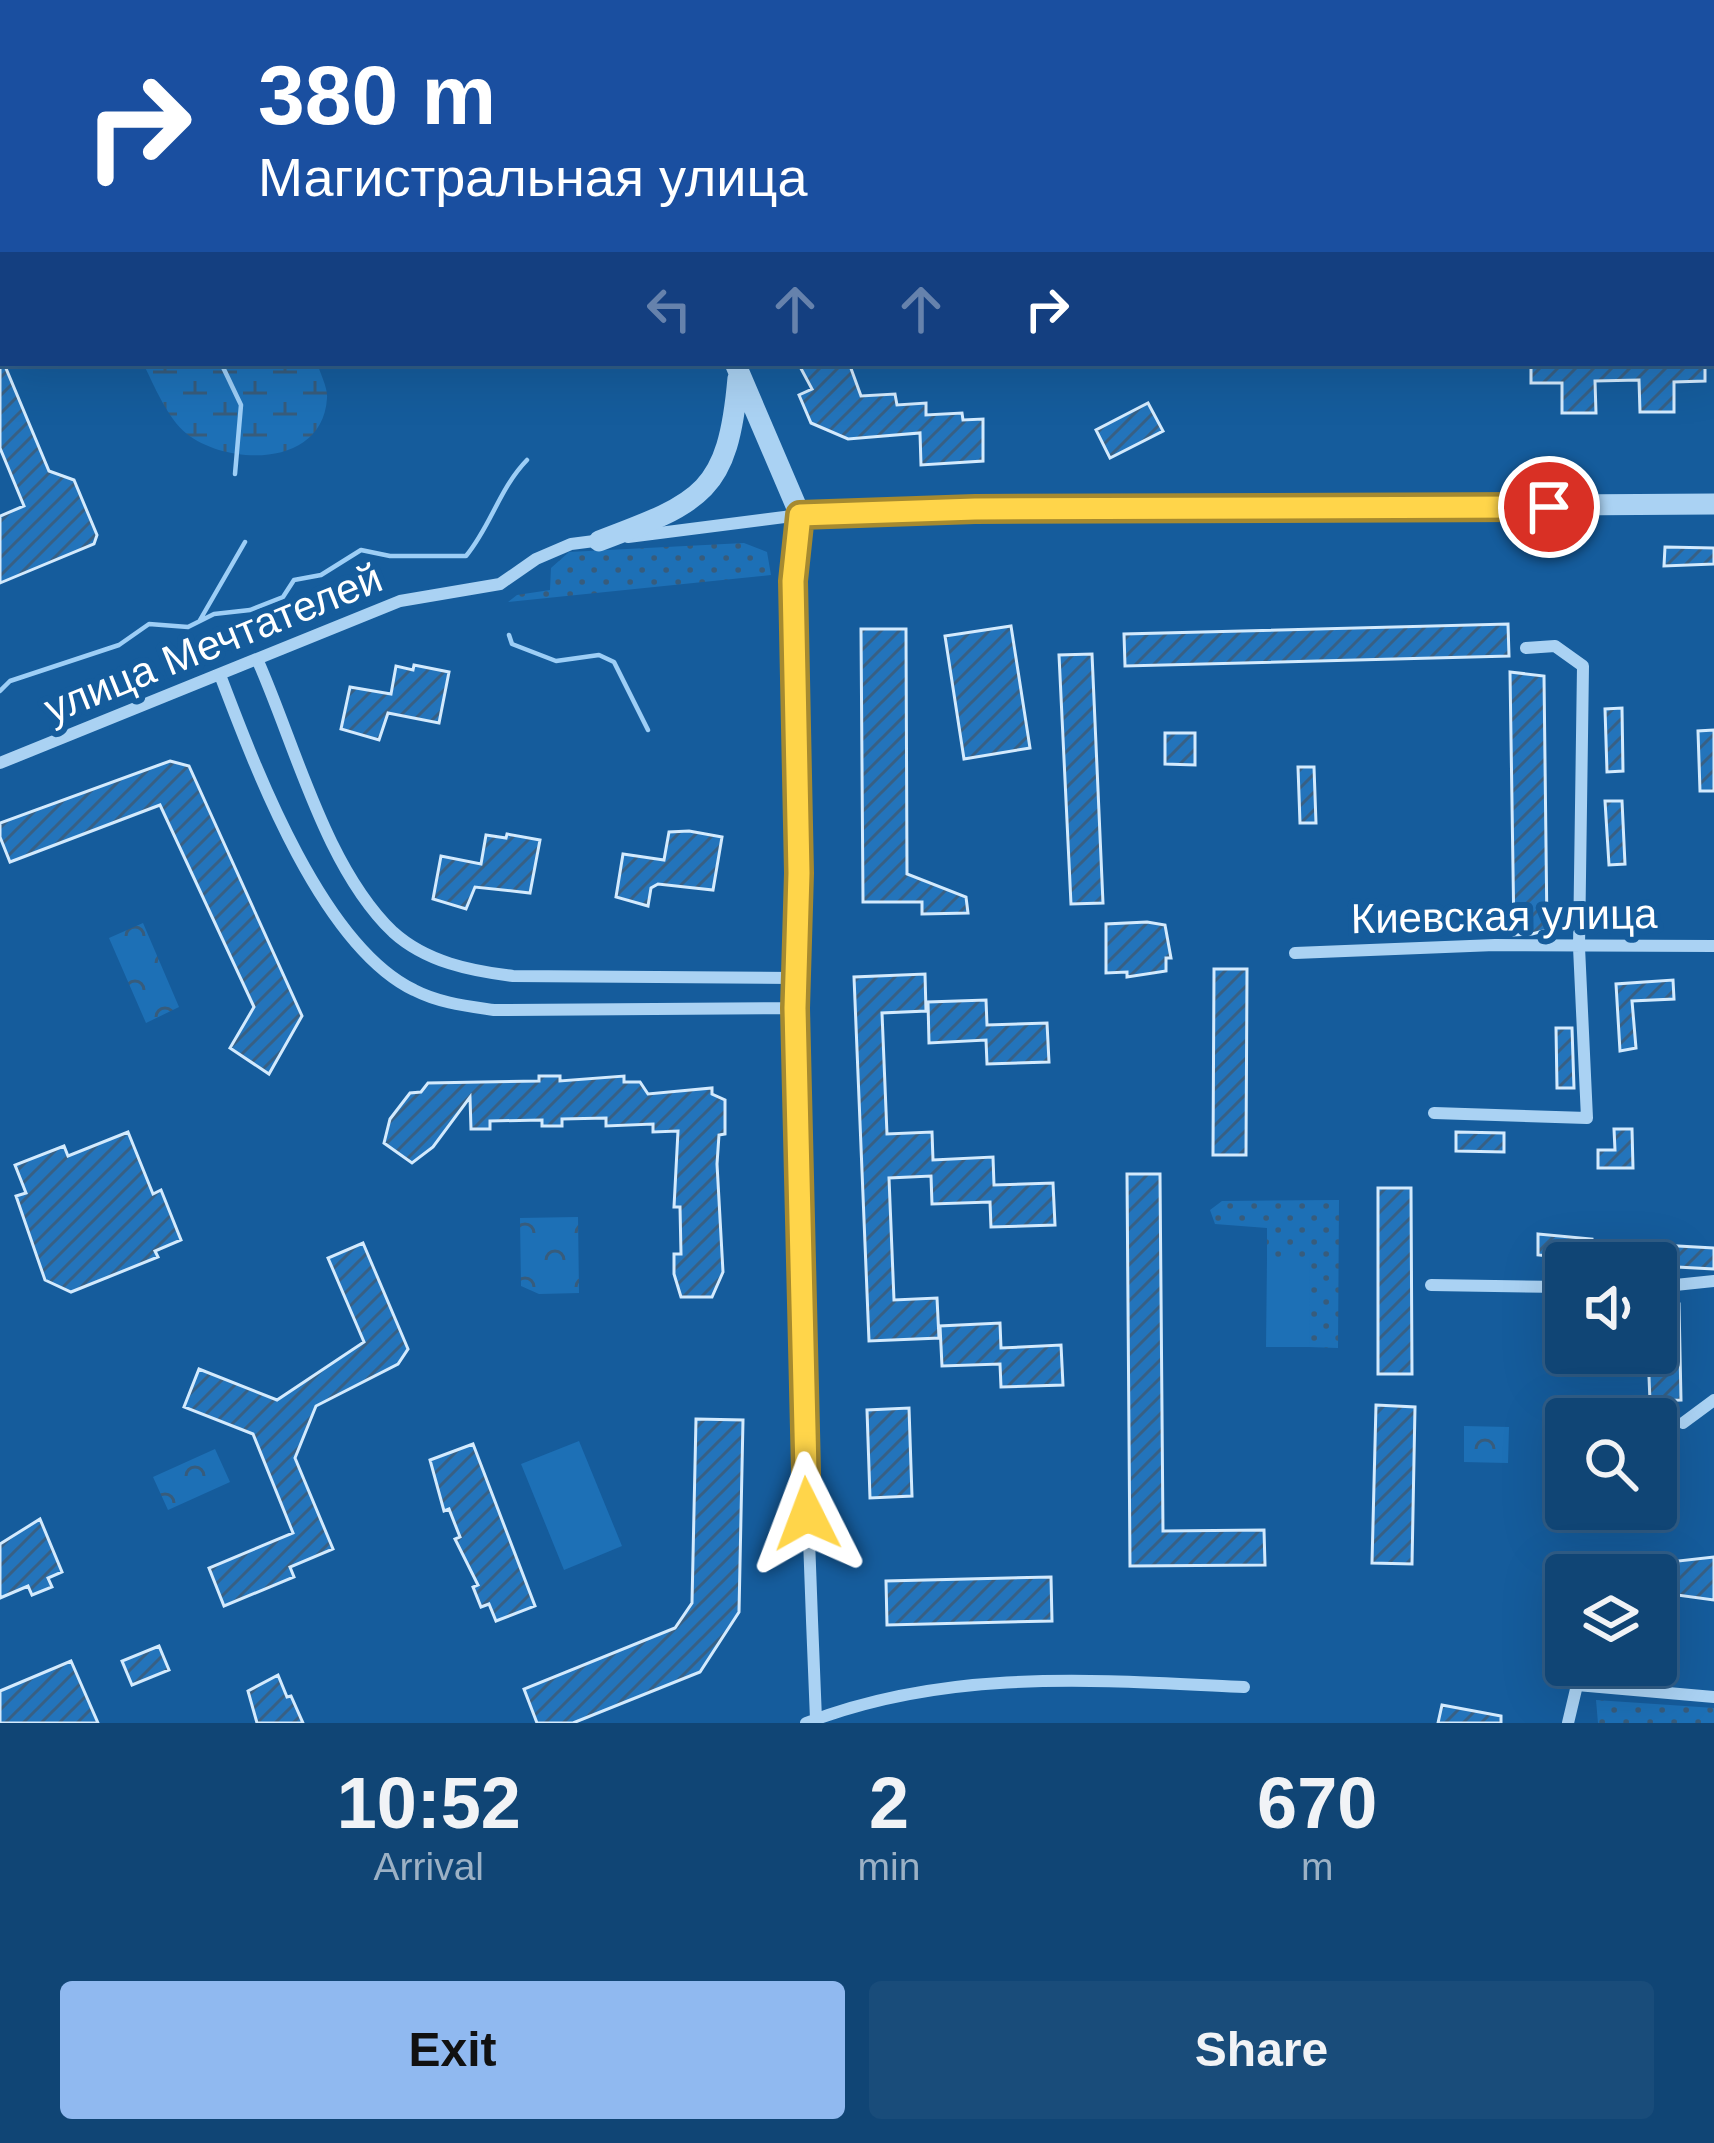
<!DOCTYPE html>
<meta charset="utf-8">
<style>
:root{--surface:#104575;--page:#194c7a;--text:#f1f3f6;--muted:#9cb1c5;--line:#305d87;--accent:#90b9f0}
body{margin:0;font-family:Arial,sans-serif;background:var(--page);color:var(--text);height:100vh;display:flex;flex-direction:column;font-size:45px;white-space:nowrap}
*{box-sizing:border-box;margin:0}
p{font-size:39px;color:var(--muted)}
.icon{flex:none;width:66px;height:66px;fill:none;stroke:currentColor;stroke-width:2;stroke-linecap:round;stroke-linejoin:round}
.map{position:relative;height:1723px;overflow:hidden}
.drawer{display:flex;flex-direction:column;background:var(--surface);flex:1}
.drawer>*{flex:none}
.banner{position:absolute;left:0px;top:0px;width:1716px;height:366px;box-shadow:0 12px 48px #0002,0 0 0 3px var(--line);background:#1a4fa0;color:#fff;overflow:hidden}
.buttons{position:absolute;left:1545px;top:1242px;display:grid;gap:24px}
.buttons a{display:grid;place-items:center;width:132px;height:132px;border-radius:12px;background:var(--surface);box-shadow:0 12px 48px #0002,0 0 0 3px var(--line);font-size:60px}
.pin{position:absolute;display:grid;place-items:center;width:102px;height:102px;color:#fff;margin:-51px;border:6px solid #fff;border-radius:50%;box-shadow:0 3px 12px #0007}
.me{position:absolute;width:132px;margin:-66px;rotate:357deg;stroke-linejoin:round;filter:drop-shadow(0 0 9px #0008)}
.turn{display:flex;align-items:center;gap:42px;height:252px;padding:0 60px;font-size:54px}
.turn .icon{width:156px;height:156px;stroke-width:2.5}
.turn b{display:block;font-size:84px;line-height:102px}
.lanes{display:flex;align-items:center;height:114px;padding:0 60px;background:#0003;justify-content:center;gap:60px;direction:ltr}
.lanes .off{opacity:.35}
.eta{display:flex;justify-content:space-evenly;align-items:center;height:204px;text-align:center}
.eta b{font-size:72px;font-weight:800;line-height:84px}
.button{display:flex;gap:24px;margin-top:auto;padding:24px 60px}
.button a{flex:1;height:138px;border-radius:12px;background:var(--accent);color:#111;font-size:48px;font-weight:800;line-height:138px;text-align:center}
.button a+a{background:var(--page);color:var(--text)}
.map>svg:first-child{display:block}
</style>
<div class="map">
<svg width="1714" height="1723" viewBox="0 0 1714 1723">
<defs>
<pattern id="grass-dots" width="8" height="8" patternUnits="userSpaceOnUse" patternTransform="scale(3)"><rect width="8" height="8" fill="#1d70b6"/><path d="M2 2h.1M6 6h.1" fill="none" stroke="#375c7c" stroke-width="1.8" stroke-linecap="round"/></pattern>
<pattern id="wetland-marsh" width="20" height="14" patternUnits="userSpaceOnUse" patternTransform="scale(3)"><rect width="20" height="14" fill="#1d70b6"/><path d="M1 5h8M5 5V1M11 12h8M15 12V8" fill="none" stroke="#375c7c"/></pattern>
<pattern id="park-crowns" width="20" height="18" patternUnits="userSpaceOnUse" patternTransform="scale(3)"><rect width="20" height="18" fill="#1d70b6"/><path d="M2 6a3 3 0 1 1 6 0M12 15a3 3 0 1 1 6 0" fill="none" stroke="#375c7c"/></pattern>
<pattern id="building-hatch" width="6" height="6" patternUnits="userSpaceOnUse" patternTransform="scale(3)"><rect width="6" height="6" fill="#2374bb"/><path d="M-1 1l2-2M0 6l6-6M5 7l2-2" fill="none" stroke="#386084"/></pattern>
</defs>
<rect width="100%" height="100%" fill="#155c9c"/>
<path fill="url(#grass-dots)" d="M744,543L767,552L771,575L508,602L517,595L550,590L551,568L569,552Z
M1339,1200L1338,1348L1309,1347V1259L1267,1258V1228L1215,1224L1210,1210L1222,1201Z
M1596,1700L1714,1708V1723H1598Z"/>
<path fill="url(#wetland-marsh)" d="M143,363H317C320,373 328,388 327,398C323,468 228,466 187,434C167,418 154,385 143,363Z"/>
<path fill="url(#park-crowns)" d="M143,923L179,1007L146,1023L109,938Z
M578,1217L579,1293L539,1294L521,1286L520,1218Z
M1464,1426L1509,1427L1508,1463L1464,1462Z
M215,1449L230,1482L168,1510L153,1477Z"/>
<path fill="#1d70b6" d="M1267,1258H1310L1309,1347H1266Z
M579,1441L622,1546L564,1570L521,1464Z"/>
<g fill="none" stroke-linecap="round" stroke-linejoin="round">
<path stroke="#9dcef6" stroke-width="4.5" d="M221,363L241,405L235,474
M200,620L245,542
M509,635L512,644L556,661L599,655L614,662L648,730
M0,691L10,681L119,645L149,624L188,627L214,614L250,610L283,597L294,580L321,575L361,550L390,556H466C491,526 499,489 527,460"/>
</g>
<path fill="url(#building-hatch)" stroke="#d3eafd" stroke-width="3" d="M0,354L49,471L74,480L97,535L94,544L0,583V516L24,506L0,448Z
M798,363H849L861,396L895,394L897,405L926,403V415L962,413L963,420L983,419V461L921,465L920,433L848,439L811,423L799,395L812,389Z
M1531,363H1705V381L1674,382V412H1640L1639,380L1595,381L1596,413H1562V383H1531Z
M1148,403L1163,431L1110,458L1096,430Z
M1665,547L1714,548V564L1664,566Z
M1508,624L1509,656L1125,666L1124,634Z
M1011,626L1030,748L964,759L945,636Z
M861,629H906L907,874L966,897L968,913L922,914V902H863Z
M1092,654L1103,903L1071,904L1059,655Z
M414,665L449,672L439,723L388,713L379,740L341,729L350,687L391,694L396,666L413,670Z
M1510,672L1544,676L1547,930L1532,934L1514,935Z
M1622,708L1623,771L1607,772L1605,709Z
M1714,730V791H1700L1698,731Z
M1165,733H1195V765L1165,764Z
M170,761L189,766L302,1016L269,1074L230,1048L254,1007L160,805L10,862L0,837V823Z
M1298,767H1314L1316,823H1300Z
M1605,801H1622L1625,864L1609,865Z
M689,831L722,837L713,890L658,884L651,888L648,906L616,897L623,854L664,860L669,832Z
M507,834L540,840L530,893L475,887L466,909L433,899L441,856L481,864L486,835L506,838Z
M1147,922L1165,925L1171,958H1166V971L1127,977V972L1106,973V924Z
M1214,969H1247L1246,1155H1213Z
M925,974L926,1011L882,1013L887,1134L932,1132L933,1160L993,1157L994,1185L1053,1183L1055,1225L991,1227L990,1202L932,1204L931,1176L889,1178L894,1300L937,1298L939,1338L869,1341L854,977Z
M1673,980L1674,999L1632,1001L1636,1048L1620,1051L1616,984Z
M986,1000L987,1025L1047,1023L1049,1062L987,1064L986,1040L929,1043L928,1002Z
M1556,1028H1572L1574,1088H1557Z
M539,1076H560V1081L624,1076V1082H640L648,1094L712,1088V1094L725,1100V1134L719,1135L717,1164L723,1272L712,1297H681L674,1274V1254H681L680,1207H674L678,1131L653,1132V1124L606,1126V1118L562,1119V1126H542V1120L490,1121V1129H471L470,1097L433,1147L412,1163L384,1143L390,1119L410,1093L421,1092L428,1083L539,1081Z
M1614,1129H1632L1633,1168H1598V1150H1615Z
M128,1132L153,1194L161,1190L181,1240L155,1251L158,1257L71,1292L45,1280L16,1196L26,1193L15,1165L64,1146L68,1156Z
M1456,1132L1504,1133V1152L1456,1151Z
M1127,1174H1160L1163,1531L1264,1530L1265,1565L1130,1566Z
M1378,1188H1411L1412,1374H1378Z
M1538,1234L1592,1239V1260L1538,1255Z
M363,1243L408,1349L398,1364L316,1406L295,1458L333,1549L290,1567L294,1577L224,1606L209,1568L293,1533L253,1434L184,1407L199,1369L277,1400L364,1342L328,1258Z
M1660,1245L1714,1248V1269L1659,1266Z
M1656,1304H1679L1681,1400L1650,1401L1648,1353H1656Z
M1000,1323L1001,1348L1061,1345L1063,1385L1001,1387L1000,1364L942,1366L940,1326Z
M1376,1405L1415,1407L1412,1564L1372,1563Z
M909,1408L912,1496L870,1498L867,1410Z
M696,1419L743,1420L739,1612L700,1672L573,1723H537L524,1689L675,1628L692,1603Z
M473,1444L535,1606L496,1621L489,1604L481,1607L473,1587L478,1585L455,1539L460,1537L449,1509L444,1511L430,1460Z
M40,1519L62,1572L48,1578L52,1587L32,1595L28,1586L0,1598V1544Z
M1714,1557V1600L1677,1595L1678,1561Z
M1051,1577L1052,1621L887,1625L886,1581Z
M159,1646L169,1670L132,1685L122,1661Z
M71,1661L98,1723H0V1691Z
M278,1675L287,1697L291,1696L303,1723H257L248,1691Z
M1442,1705L1501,1716V1723H1438Z"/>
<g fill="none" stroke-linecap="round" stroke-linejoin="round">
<path stroke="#aad2f3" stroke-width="12" d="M628,537L800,515C787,633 799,752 799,871C799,916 794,962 795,1008C799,1245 806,1482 816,1719
M257,659C295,744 325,867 393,932C426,962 471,971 513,976L795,978
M220,675C255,767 321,945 414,990C439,1003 467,1006 494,1010L795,1008
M0,763L400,601L500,584L536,559L571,544L602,540
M1295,953L1495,945L1714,946
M1434,1113L1587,1118L1579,947L1583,666L1555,646L1526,648
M1431,1285L1566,1287
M1656,1287L1714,1281
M1683,1423L1714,1400
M806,1723C948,1668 1095,1680 1244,1687
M1568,1723L1577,1685L1714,1697"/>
<path stroke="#aad2f3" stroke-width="21" d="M542,0L544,3
M735,363L800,515L975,509L1714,504
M599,541C703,502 728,492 738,378"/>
</g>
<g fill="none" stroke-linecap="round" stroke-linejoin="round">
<defs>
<path id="route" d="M807,1514L795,1008L799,873L793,581L800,515L975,509L1549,507"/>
</defs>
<use href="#route" stroke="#a68a30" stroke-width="30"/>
<use href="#route" stroke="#ffd54a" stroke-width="21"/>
</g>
<g text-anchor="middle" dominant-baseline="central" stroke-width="12" stroke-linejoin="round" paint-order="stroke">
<g font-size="42" fill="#fff" stroke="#155c9c">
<text transform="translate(213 643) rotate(-22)">улица Мечтателей</text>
<text transform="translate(1504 916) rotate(-1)">Киевская улица</text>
</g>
</g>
</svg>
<div class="buttons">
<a><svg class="icon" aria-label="sound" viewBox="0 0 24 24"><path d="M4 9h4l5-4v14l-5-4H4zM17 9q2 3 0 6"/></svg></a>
<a><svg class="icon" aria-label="search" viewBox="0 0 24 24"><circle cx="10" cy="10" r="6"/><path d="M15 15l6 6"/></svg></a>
<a><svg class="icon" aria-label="layers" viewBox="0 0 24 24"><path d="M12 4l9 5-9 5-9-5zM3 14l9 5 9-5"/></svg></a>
</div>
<div class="pin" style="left:1549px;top:507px;background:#d93025"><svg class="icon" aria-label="arrive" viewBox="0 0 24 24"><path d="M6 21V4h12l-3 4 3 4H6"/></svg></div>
<svg class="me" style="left:807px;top:1514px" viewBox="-20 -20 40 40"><path d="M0-17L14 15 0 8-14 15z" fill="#ffd54a" stroke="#fff" stroke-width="4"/></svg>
<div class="banner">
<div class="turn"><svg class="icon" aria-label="right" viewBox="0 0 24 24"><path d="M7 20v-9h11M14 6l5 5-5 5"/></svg><div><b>380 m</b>Магистральная улица</div></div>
<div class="lanes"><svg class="icon off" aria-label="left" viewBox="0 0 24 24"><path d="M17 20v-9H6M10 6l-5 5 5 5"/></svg><svg class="icon off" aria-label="ahead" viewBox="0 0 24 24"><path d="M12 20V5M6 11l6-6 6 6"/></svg><svg class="icon off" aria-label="ahead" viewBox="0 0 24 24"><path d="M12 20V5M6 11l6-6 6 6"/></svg><svg class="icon" aria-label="right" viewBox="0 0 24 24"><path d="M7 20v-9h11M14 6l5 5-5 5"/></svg></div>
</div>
</div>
<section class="drawer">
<div class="eta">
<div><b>10:52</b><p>Arrival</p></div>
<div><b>2</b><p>min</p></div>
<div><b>670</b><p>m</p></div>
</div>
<div class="button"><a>Exit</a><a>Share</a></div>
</section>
